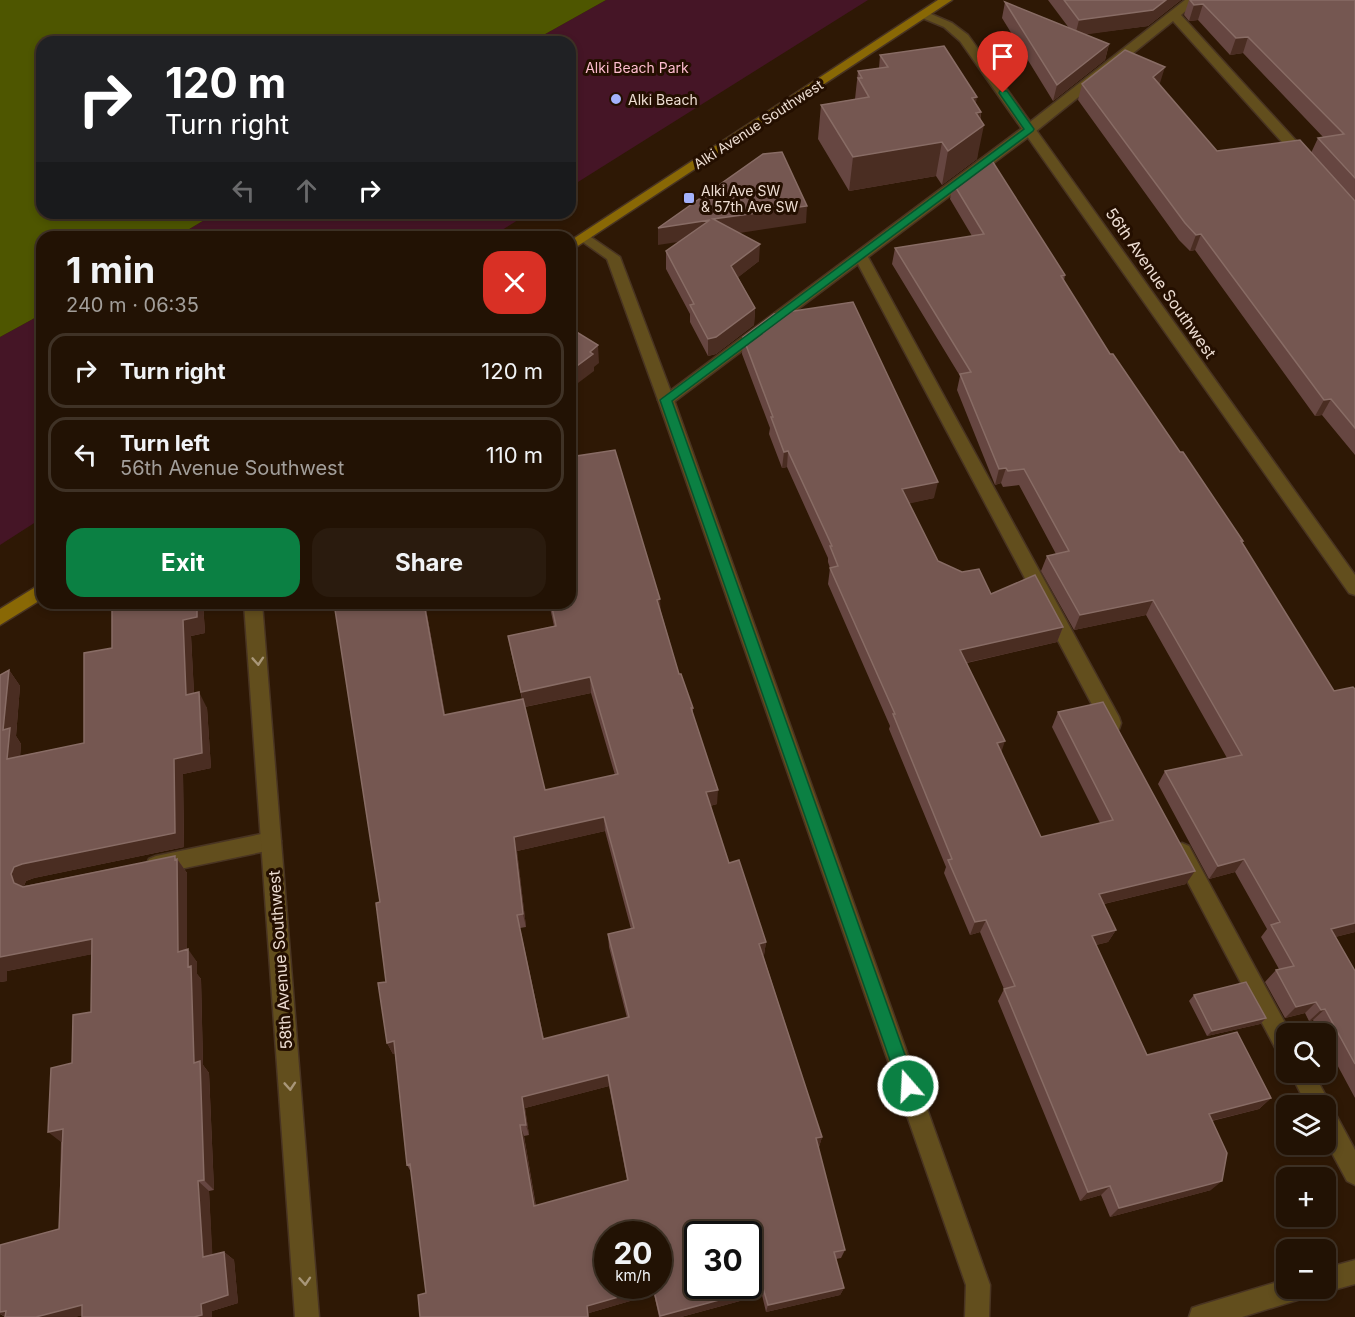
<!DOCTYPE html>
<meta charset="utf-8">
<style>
:root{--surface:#221204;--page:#2a1b0e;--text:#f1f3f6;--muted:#a29e9a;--line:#3f3226;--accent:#0b8043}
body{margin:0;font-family:Inter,sans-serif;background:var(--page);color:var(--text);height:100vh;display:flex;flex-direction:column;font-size:22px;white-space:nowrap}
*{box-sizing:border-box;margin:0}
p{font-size:20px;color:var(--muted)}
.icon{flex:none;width:33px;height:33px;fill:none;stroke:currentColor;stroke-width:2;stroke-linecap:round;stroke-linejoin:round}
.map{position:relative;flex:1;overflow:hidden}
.sheet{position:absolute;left:36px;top:231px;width:540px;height:378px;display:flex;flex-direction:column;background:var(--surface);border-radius:18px;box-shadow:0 3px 9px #0003,0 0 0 2px var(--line)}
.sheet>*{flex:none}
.top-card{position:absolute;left:36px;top:36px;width:540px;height:183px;border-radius:18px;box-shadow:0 3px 9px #0003,0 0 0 2px var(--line);background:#202124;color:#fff;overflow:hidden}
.controls{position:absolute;left:1276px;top:1023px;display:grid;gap:12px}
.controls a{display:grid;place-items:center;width:60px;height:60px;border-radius:12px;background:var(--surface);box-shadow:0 3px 9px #0003,0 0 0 2px var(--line);font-size:30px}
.speed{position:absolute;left:594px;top:1221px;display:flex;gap:12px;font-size:30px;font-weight:700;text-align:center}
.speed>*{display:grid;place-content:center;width:78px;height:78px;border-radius:50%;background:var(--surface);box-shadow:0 3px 9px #0003,0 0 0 2px var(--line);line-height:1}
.speed small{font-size:15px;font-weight:400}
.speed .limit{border:3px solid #111;border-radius:9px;background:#fff;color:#111}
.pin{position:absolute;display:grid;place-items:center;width:51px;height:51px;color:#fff;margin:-62px -26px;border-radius:50% 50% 50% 0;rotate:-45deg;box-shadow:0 0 6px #0007}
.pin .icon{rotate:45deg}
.me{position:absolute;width:66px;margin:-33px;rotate:341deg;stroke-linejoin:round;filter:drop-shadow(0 0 4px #0008)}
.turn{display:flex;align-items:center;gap:21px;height:126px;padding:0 30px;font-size:27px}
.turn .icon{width:78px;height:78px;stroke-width:2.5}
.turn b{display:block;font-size:42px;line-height:51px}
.lanes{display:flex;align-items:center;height:57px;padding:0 30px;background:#0003;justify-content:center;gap:30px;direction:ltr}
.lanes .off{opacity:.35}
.round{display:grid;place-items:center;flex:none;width:63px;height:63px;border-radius:18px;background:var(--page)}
.headline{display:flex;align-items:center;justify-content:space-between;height:102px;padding:0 30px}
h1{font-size:36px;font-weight:700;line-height:45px}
.button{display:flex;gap:12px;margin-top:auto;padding:12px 30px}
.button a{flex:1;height:69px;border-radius:18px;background:var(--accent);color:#fff;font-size:24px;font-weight:700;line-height:69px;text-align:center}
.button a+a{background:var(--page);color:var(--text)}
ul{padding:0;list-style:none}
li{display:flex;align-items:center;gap:18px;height:75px;margin:0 12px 9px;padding:0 18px;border:3px solid var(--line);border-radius:18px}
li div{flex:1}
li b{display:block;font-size:22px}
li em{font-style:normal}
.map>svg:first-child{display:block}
</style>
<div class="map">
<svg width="1355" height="1317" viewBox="0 0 1355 1317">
<rect width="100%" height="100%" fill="#2e1805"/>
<path fill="#451526" d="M606,0H868L570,187V42H531Z
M216,213H529L491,237H176Z
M42,314V518L0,545V337Z"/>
<path fill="#4e5600" d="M0,0H606L531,42H42V213H216L176,237H42V314L0,337Z"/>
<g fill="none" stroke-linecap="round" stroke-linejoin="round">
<defs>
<path id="lane" d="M1185,0H1198L1181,15L1310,156L1312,159L1310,162H1300L1173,21L1035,132L868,257L1119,717L1121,723L1119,729L1112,731L1105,729L858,264L671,404H661L658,400L1025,126Z
M271,832L278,835L281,841L278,847L271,850L156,874L149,871L146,865L149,859L156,856Z
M1182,843L1189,846L1291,1034H1287V1058L1279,1055L1175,858L1172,852L1175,846Z
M1290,1072H1313L1327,1098L1329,1109L1334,1111L1355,1150V1185L1347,1181L1326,1142V1106H1307Z"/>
<path id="street" d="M924,11L952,23L968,35L1355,575V595L1349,593L960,41L944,27L920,17V13Z
M585,233L620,257L674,400L990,1285L989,1317H965L966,1285L658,400L607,259L580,240L578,237Z
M244,603H262L319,1317H295Z
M1355,1260V1284L1326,1292L1317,1289L1326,1288V1268Z
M1287,1279V1288H1310L1307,1297L1242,1317H1189L1192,1308L1201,1305Z"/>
<path id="secondary" d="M938,0H952L570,251V241Z
M42,583V599L0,625V609Z"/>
</defs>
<use href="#lane" stroke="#493422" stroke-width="3"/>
<use href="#street" stroke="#493422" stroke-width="3"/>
<use href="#secondary" stroke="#493422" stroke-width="3"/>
<use href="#lane" fill="#624e1d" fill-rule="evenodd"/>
<use href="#street" fill="#624e1d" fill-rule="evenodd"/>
<use href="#secondary" fill="#896805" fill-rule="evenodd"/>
</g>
<path fill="#664641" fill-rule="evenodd" d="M1048,0H1181L1148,26L1085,34L1109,44L1105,60L1053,101L1002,18L1005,2L1069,28Z
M1189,0H1355V455L1322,415L1315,416L1195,250L1190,251L1179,240L1078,100L1082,84L1160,83L1159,84L1217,151L1311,153L1318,138L1323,137L1243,53L1230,55L1198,20L1189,21L1184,15Z
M880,55L976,104L981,112L977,159L942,185L936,176L849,191L818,139L821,105L855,99L858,71L879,68Z
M953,183L1065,275L1064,281L1110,354L1243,541L1242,543L1334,691L1355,689V932L1335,937L1355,971V1098L1326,1044V1034H1320L1313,1020L1309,1021L1305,1013L1285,1018L1265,982L1276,970L1279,969L1261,937L1267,929L1235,872L1209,879L1158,784L1165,771L1227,758L1146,615L1074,630L1041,571L1047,556L1056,554L1019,485L1003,487L1001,483L995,485L957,390L960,376L892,264L895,248L972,236L950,199Z
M806,223L739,233L759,261L738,277L755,308L754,325L716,354L708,356L690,322V314L666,269V251L679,242L658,245Z
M743,337L934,498L909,503L938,561L991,594L1063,627L1057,642L967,663L1001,752L1041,837L1100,823L1052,727L1058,712L1186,884L1104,904L1116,930L1108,942L1096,945L1147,1055L1271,1098L1259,1109L1212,1121L1211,1190L1110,1217L1101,1195L1080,1201L998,1001L1004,989L980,932L970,935L944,873L946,867L889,729L890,726L828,584L830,568L828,562V558L787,467L782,468L769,434L770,428L742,354Z
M112,603H203L205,633L191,636L194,694L207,708L211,768L183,774L184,847L34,878L26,881L24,886L175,856L187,873V950L197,962V974L201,979L203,1065L209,1073L214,1190L209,1191L212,1255L224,1252L234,1260L238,1303L212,1311L82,1315L75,1317H5L0,1314V1245L59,1229L61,1142L72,1063L91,1012L92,954L7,971V981L0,982V675L9,670L20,686L16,736L21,744L20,756L84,743L112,648Z
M334,603H425L445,715L522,699L511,652L508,636L554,626L549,603H570L661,612L679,674L693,708V714L717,804L710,806L729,863L766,942L764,955H763L822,1137L819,1147H818L845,1250L841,1258L836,1259L844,1288L840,1295L766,1312L762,1295L681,1317H659L654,1294L589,1313V1317H420L426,1293L411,1172L407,1165L395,1053L393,1054L387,1043L386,982L380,902ZM591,693L615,775L545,790L525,707ZM605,831L631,929L608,934L609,947L627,1018L544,1039L520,928L526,927L517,851ZM609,1086L627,1180L536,1206L524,1136L529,1135L525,1108Z
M1194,995L1266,1018L1260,1024L1207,1036L1189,1001Z"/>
<path fill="#4a2d22" d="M1166,0H1181L1148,26L1075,36L1079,20Z
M1203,4L1198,20L1189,21L1194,5Z
M1248,37L1243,53L1230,55L1236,38Z
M1109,44L1105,60L1053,101L1057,85Z
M1165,67L1160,83L1148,93L1153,77Z
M977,97L971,132L972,98Z
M981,112L978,129L984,125L977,159L942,185L948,151L976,113Z
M942,142L936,176L849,191L853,157Z
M807,206L806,223L713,237V219Z
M710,220L709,237L658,245V228Z
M1201,234L1195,250L1190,251L1196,235Z
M760,244L759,261L731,283V266Z
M755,308L754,325L716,354L708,356V339Z
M598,345L599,363L594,367V371L570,389V371L590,352Z
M1331,399L1322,415L1315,416L1324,400Z
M788,451L787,467L782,468L784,452Z
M1006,468L1001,483L995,485L999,469Z
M938,482L934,498L899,506L902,489Z
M660,599L661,616L657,600Z
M1153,600L1146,615L1074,630L1080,615Z
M197,603H203L205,633L191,636L195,711L186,695L183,620Z
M424,603H425L448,730L444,715Z
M1063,627L1057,642L956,665L960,650Z
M9,670L20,686L16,736L21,744L19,774L7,759L3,730Z
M590,677L591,693L524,707L521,692Z
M199,692L207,708L211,768L183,774L184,847L34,878L26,881L23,888L14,883L11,874L14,867L174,759Z
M1005,741L1000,756L997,743Z
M718,790L717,804L706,807V792Z
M604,817L605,831L517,851L526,927L523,914L514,837Z
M175,856L187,873V965L178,952Z
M1244,859L1235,872L1209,879L1218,866Z
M1195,871L1186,884L1091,907L1099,894Z
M986,920L980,932L970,935L975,922Z
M1355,923V932L1319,941L1331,929Z
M1116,930L1108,942L1084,948L1092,936Z
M92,939L103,952L7,971V981L0,982V957Z
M766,942L764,955L758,957L759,944Z
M188,949L197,962V974L201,979L203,1065L209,1073L214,1190L204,1180L194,1063Z
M1316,1002L1305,1013L1285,1018L1296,1007Z
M1325,1009L1313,1020L1309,1021L1321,1010Z
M1266,1018L1260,1024L1207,1036L1212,1031Z
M394,1041L399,1052L393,1054L387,1043Z
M608,1075L609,1086L525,1108L529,1135L526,1125L522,1097Z
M1271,1098L1259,1109L1198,1124L1209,1114Z
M520,1125L524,1136L537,1215L534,1206Z
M63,1129L75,1139L61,1142L48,1132Z
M822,1137L819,1147L813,1148L816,1138Z
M198,1181L209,1191L213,1265L203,1257Z
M1222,1181L1211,1190L1110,1217L1119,1208Z
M1110,1186L1101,1195L1080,1201L1088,1192Z
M224,1252L234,1260L238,1303L212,1311V1317H194L201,1304Z
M653,1287L654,1294L589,1313V1317H588L587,1306Z
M763,1288L762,1295L681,1317H660V1316Z
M844,1288L840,1295L766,1312L768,1305Z
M82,1305L95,1312L75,1317H36Z
M6,1311L7,1317L0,1314V1312Z"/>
<path fill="#755751" stroke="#886c65" stroke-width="1.5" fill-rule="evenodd" d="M1064,0H1166L1153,10L1079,20Z
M1190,0H1355V178L1318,138L1344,134L1248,37L1236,38L1203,4L1194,5Z
M1005,2L1109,44L1057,85Z
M944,46L977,97L972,98L981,112L976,113L984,125L948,151L942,142L853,157L821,105L869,97L858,78H862L858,71L888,67L880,55Z
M1125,50L1165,67L1153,77L1217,151L1300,140L1355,201V428L1331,399L1324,400L1201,234L1196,235L1185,223L1082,84Z
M782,152L807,206L713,219L760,244L731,266L755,308L716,337L708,339L690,305L694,304L666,251L710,220L658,228L763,154Z
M989,156L1065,275L1061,276L1110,354H1113L1180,452H1183L1243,541H1241L1334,691L1353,687L1355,689V923L1331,929L1355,971V1064L1325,1009L1321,1010L1316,1002L1296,1007L1276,970L1294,966L1271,925L1280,922L1244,859L1218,866L1165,771L1242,755L1153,600L1080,615L1047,556L1069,551L1024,469L1008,471L1006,468L999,469L960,374L971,372L895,248L984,234L953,183Z
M853,302L938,482L902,489L938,561L962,572L979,569L991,594L1035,575L1063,627L960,650L1005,741L997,743L1041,837L1113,820L1058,712L1103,702L1195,871L1099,894L1116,930L1092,936L1147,1055L1237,1032L1271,1098L1209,1114L1227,1153L1222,1181L1119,1208L1110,1186L1088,1192L1004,989L1015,986L986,920L975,922L948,860L952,859L893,714H895L830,568L838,566L830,546H832L788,451L784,452L771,417H773L743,337L774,314Z
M570,328L598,345L590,352L593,354L570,371Z
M615,450L660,599L657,600L679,674H681L693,708H691L718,790L706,792L729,863L739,860L766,942L759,944L822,1137L816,1138L845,1250L834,1252L844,1288L768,1305L763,1288L660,1316L653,1287L587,1306L588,1317H420L418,1295L426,1293L410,1164L407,1165L394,1041L387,1043L378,983L386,982L376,903L380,902L334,603H424L444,715L523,699L545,790L618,774L590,677L521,692L508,636L556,626L551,603H570V457ZM604,817L634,928L608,934L629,1017L543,1039L517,915L523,914L514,837ZM608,1075L628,1180L534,1206L520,1125H526L522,1097ZM608,1234H658V1286H608ZM698,1234H748V1286H698Z
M112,603H197V617L183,620L186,695L199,692L202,753L174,759L175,833L22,864L14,867L11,874L14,883L23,887L175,856V860L177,859L178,952L188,949V967L191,966L194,1063L200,1061L204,1180L198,1181L203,1257L224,1252L228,1295L201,1304L202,1315L194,1317H82V1305L36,1317H5L6,1311L0,1312V1245L59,1229L63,1129L48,1132L51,1068L72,1063L73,1015L91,1012L92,939L0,957V675L9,670L3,730L10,728L7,759L84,743V653L112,648Z
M1246,982L1266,1018L1212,1031L1194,995Z"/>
<defs><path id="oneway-chevron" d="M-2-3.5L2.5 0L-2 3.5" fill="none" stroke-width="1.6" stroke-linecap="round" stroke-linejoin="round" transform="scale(1.5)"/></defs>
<g stroke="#a89678">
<use href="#oneway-chevron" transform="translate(258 661) rotate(86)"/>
<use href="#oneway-chevron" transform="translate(290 1086) rotate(86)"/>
<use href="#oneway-chevron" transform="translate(305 1281) rotate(86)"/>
</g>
<path fill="#0b8043" stroke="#07532c" stroke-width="1.5" d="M1000,91H1007L1034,129L1033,131L672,401L916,1086L913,1092L908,1094L902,1092L899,1086L660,400L1024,129L999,93Z"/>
<g fill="#a4b2fc" stroke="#240f00" stroke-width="2">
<circle cx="616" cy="99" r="6"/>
<rect x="683" y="192" width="12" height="12" rx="3"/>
</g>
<g text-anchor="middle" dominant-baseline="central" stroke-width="6" stroke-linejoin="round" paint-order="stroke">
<g font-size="14" fill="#febdcf" stroke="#240f00">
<text x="637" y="67">Alki Beach Park</text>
</g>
<g font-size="14" fill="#edddd2" stroke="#240f00" text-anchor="start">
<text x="628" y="99">Alki Beach</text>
<text x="701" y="190">Alki Ave SW<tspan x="701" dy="16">&amp; 57th Ave SW</tspan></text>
</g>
<g font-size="14" fill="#edddd2" stroke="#240f00">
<text transform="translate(758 124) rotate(-33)">Alki Avenue Southwest</text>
</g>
<g font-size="16" fill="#edddd2" stroke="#240f00">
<text transform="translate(1161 283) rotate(55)">56th Avenue Southwest</text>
<text transform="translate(280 960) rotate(-94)">58th Avenue Southwest</text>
</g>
</g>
</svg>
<div class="controls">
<a><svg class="icon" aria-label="search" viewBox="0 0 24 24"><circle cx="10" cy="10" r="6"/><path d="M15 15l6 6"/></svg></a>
<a><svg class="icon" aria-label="layers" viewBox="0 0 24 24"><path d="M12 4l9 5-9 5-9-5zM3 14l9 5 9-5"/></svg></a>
<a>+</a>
<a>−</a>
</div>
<div class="speed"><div>20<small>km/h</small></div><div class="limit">30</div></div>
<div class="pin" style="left:1003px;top:93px;background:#d93025"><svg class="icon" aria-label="arrive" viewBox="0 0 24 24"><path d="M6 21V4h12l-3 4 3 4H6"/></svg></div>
<svg class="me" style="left:908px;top:1086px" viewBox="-20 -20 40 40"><circle r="17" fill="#0b8043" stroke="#fff" stroke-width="3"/><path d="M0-11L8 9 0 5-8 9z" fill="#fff"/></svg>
<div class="top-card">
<div class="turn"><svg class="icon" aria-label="right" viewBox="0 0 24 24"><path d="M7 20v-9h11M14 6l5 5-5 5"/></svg><div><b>120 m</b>Turn right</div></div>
<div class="lanes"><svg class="icon off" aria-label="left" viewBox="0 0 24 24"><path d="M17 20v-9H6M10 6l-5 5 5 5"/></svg><svg class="icon off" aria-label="ahead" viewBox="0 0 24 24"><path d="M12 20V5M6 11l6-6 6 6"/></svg><svg class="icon" aria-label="right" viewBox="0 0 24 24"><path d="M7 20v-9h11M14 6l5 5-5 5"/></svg></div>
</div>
<section class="sheet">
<div class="headline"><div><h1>1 min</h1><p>240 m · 06:35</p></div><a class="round" style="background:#d93025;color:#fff"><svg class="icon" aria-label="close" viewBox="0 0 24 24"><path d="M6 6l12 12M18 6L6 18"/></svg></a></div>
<ul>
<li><svg class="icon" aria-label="right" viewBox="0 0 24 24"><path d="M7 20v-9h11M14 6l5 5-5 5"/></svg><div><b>Turn right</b></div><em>120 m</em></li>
<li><svg class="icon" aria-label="left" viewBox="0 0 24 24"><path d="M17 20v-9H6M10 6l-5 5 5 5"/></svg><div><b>Turn left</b><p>56th Avenue Southwest</p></div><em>110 m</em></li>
</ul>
<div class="button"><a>Exit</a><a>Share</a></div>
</section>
</div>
